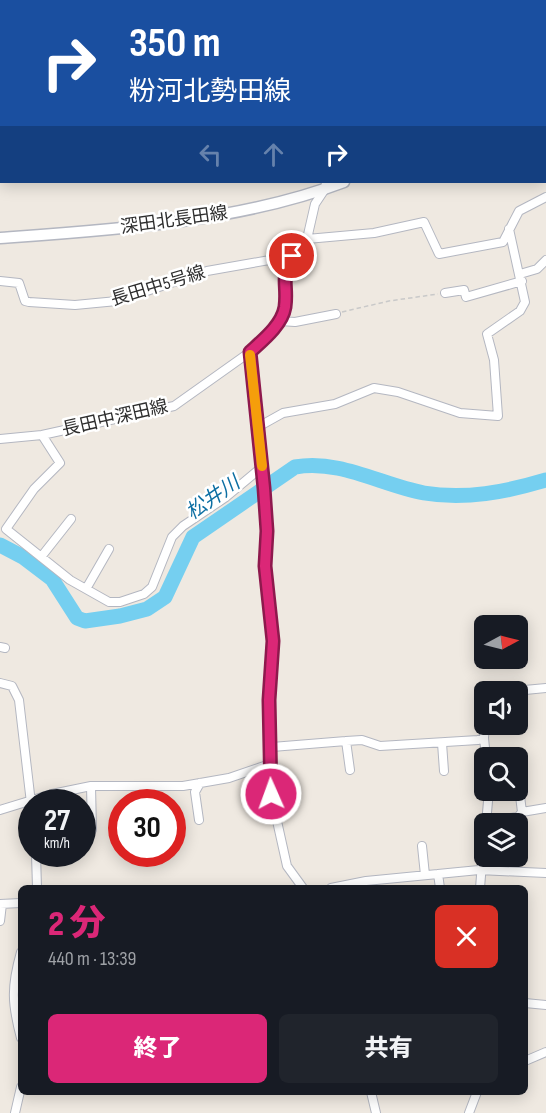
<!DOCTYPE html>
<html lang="ja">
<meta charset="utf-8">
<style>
:root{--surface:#171b24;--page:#20242c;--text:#f1f3f6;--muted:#9ea1a6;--accent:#db2777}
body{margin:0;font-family:"Sofia Sans Condensed","Noto Sans JP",sans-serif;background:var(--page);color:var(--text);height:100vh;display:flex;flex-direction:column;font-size:22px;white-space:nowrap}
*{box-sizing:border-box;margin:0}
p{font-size:20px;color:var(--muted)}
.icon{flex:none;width:33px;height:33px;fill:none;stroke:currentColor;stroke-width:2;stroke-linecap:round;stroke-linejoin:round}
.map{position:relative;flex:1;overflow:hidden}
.panel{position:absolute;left:18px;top:885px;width:510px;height:210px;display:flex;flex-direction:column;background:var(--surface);border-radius:9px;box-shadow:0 3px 15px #0003}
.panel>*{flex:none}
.hud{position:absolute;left:0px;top:0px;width:546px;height:183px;box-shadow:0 3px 15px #0003;background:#1a4fa0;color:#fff;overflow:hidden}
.needle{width:39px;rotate:83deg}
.fabs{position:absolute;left:474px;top:615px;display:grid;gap:12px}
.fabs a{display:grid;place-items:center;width:54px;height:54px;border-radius:9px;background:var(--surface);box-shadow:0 3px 15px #0003;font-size:30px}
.speed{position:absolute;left:18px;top:789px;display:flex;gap:12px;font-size:30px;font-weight:700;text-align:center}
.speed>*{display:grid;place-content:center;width:78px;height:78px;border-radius:50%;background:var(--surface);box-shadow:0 3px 15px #0003;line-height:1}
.speed small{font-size:15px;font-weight:400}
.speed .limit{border:9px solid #d22;background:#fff;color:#111}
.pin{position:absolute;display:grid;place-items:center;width:51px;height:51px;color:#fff;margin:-26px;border:3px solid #fff;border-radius:50%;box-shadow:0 2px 6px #0007}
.me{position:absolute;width:66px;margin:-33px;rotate:358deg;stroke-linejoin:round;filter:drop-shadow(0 0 4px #0008)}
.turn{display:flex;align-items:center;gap:21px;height:126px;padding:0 30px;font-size:27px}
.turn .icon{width:78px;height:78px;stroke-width:2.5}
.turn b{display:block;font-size:42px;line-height:51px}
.lanes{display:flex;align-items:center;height:57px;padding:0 30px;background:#0003;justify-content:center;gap:30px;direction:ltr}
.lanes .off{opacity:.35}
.round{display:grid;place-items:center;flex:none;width:63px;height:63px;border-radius:9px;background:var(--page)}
.headline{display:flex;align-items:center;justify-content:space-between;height:102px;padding:0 30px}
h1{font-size:36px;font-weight:800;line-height:45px;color:var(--accent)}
.action{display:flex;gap:12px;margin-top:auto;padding:12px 30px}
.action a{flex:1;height:69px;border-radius:9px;background:var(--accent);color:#fff;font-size:24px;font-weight:800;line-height:69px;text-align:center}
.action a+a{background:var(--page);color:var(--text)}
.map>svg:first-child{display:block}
</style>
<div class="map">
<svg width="546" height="1113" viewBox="0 0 546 1113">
<rect width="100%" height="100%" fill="#efe9e1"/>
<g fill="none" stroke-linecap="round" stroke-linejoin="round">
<path stroke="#75cff0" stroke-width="15" d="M0,545L23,557L52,579L77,618L85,621L120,616L147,609L165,597L193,537L295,467C340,459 381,485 424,493C465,500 506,492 546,480"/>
<defs>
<path id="street" d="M272,0L273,2
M351,0L352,2
M298,2L302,0
M0,65L2,64
M307,239L374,233L424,222L439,254L503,242L519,211L546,197
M520,274L537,269L546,260
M0,281L19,283L25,301L29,302L75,305L117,301L207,271L292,256
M445,293L464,290L466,297L522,281
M280,321L295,322L336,314
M250,352L265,503V566L273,641L269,700L271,794L287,866L303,888
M258,427L283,413L335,404L374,388L398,392L460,413L498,416L494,360L487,334L520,311L525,302L509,229
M42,435L60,463L34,489L6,529L70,580L109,602H120L144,594L152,587L172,537L183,526L226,497L262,467
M0,439L42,435L174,406L250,352L280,321L285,307L284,269L307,239L315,204L325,189L326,182
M41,557L71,519
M86,589L109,549
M0,647L5,648
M0,683L12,686L19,700L31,803
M504,692L546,688
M484,738L486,758
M346,741L350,770
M442,743L444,771
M272,747L346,741L362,740L380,746L478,740L484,738L485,724
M518,780L522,812
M91,786L92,830
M0,810L52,794L91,786H183L229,778L270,764
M199,820L195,792L200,783
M486,821L518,817L522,812L546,808
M486,824L489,790
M422,846L425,875
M36,854L37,888
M438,874L440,888
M331,888L366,881L479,870L546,873
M480,888L484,839
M0,904L21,903
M0,921L2,904
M21,952C11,987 12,1004 21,1038
M525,1003L546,1005
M525,1061L546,1052
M371,1092L376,1113
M15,1113L21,1087
M469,1113L477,1092"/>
<path id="secondary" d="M544,49H546
M0,238C112,230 239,222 344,182"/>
</defs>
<use href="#street" stroke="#b4b7c1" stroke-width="10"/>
<use href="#secondary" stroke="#b4b7c1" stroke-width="13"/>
<path stroke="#c9c9c9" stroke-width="1.5" stroke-dasharray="4.5 3" stroke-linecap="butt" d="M342,312L389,301L438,294"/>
<use href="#street" stroke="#fff" stroke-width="8"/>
<use href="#secondary" stroke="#fff" stroke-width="10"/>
</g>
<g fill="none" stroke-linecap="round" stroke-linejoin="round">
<defs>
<path id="route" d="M271,794L269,700L273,641L265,566L267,531L264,488L250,352C263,340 282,325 285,307C288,286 280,276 292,256"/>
</defs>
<use href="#route" stroke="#8e194d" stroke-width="15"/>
<use href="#route" stroke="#db2777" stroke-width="10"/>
<path stroke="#f59e0b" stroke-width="10" d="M250,355L262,466"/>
</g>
<g text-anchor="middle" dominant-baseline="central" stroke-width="5" stroke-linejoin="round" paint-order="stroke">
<g font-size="18" fill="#2e2e2e" stroke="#fff">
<text transform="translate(174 220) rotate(-8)">深田北長田線</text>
<text transform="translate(158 286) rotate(-17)">長田中5号線</text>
<text transform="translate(115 418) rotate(-13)">長田中深田線</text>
</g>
<g font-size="20" font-style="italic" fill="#0d6fa3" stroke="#fff">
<text transform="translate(213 498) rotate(-35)">松井川</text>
</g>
</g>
</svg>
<div class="fabs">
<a><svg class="needle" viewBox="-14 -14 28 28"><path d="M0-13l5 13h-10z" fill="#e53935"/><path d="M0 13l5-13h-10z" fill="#9ea1a6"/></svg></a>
<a><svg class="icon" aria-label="sound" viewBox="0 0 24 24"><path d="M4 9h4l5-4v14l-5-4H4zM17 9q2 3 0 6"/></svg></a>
<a><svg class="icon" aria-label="search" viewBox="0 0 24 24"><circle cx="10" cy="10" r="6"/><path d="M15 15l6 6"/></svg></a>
<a><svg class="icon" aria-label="layers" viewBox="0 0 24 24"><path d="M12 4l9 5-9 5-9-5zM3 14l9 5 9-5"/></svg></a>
</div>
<div class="speed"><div>27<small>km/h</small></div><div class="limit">30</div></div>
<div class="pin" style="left:292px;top:256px;background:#d93025"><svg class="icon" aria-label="arrive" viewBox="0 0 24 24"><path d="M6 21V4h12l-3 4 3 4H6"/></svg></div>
<svg class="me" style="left:271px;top:794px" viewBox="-20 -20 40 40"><circle r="17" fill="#db2777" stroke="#fff" stroke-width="3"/><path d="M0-11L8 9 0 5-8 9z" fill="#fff"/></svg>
<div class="hud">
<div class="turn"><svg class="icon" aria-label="right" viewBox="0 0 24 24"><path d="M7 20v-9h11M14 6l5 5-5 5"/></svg><div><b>350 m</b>粉河北勢田線</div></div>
<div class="lanes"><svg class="icon off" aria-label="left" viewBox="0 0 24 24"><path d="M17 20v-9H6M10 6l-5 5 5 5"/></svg><svg class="icon off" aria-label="ahead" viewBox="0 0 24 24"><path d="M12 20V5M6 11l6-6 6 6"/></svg><svg class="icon" aria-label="right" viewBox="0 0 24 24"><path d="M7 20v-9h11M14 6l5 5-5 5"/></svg></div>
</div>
<section class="panel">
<div class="headline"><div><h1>2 分</h1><p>440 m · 13:39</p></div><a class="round" style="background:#d93025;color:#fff"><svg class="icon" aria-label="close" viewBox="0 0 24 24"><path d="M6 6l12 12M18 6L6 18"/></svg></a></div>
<div class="action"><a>終了</a><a>共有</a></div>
</section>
</div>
